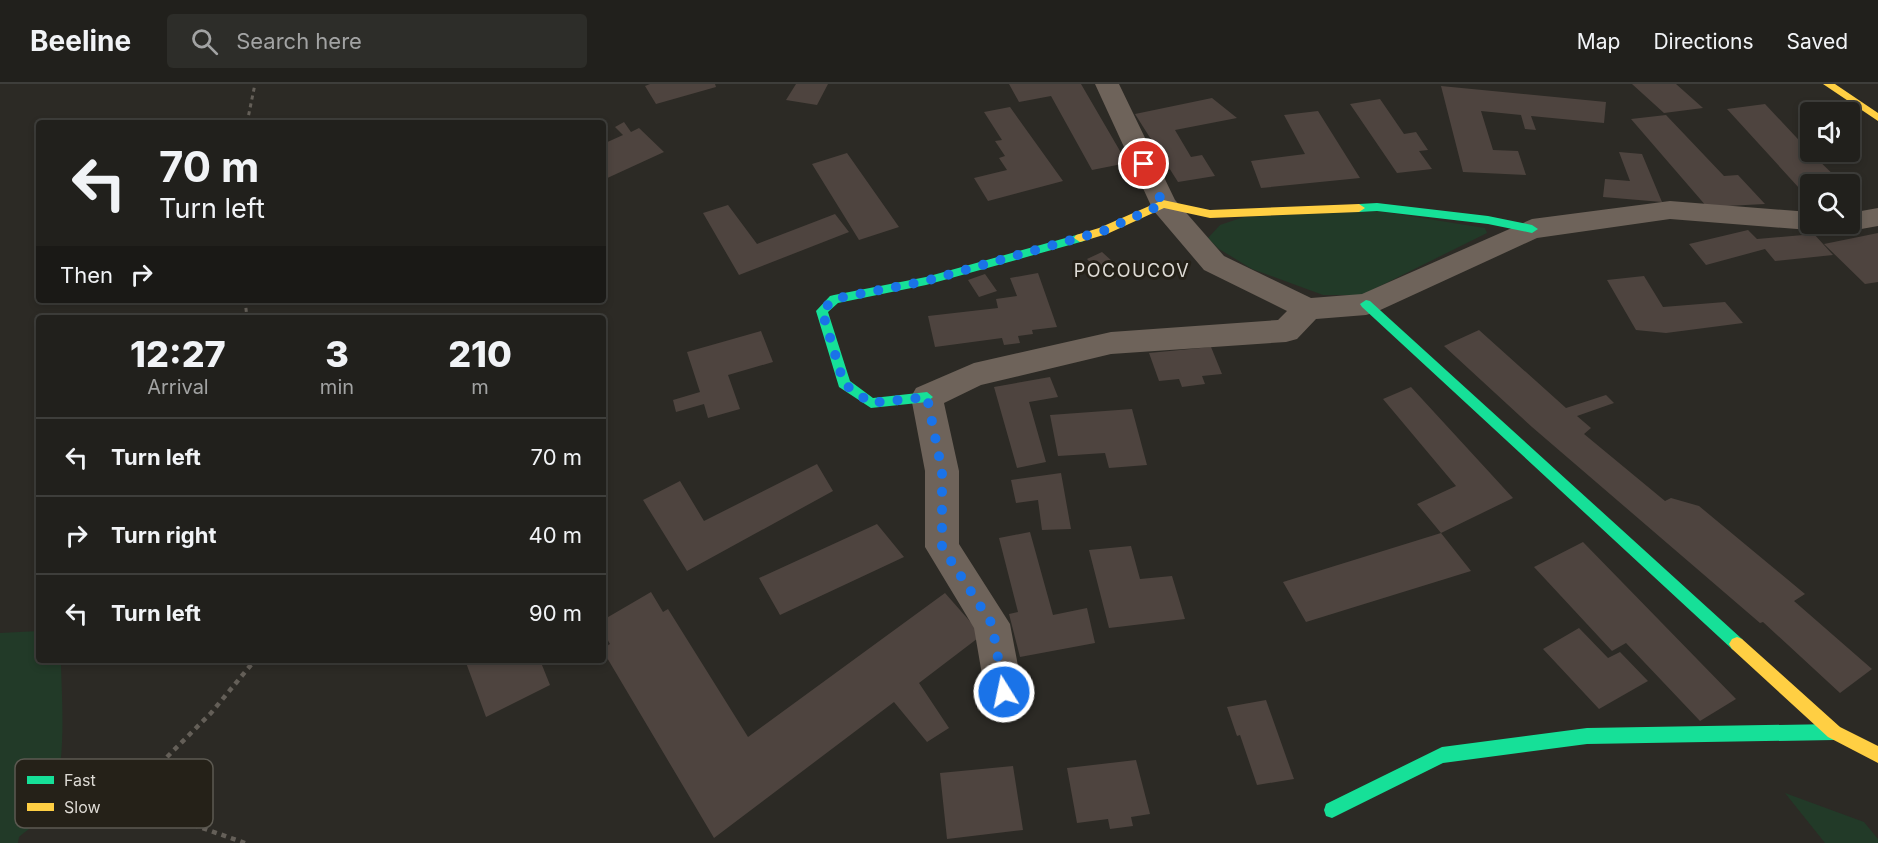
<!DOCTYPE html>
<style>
:root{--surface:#21201c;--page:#2d2d29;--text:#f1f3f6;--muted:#a2a3a3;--line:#3e3e3b}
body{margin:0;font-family:Inter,sans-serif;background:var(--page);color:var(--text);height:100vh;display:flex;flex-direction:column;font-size:22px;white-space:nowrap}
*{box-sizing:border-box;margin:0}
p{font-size:20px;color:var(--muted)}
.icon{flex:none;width:33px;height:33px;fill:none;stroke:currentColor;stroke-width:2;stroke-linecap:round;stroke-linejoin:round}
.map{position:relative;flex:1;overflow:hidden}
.panel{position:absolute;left:36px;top:231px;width:570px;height:348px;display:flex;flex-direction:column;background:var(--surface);border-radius:6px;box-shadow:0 3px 9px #0003,0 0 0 2px var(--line)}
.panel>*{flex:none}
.hud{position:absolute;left:36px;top:36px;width:570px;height:183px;border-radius:6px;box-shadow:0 3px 9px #0003,0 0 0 2px var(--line);background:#21201c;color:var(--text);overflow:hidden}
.controls{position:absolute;left:1800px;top:18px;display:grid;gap:12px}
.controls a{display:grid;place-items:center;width:60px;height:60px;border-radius:6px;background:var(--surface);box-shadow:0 3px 9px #0003,0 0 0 2px var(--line);font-size:30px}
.pin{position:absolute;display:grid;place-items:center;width:51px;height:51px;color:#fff;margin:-26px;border:3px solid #fff;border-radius:50%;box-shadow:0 2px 6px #0007}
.me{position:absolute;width:66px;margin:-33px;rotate:350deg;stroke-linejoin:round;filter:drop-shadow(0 0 4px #0008)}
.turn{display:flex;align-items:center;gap:21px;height:126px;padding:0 24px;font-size:27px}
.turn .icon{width:78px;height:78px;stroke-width:2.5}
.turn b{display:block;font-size:42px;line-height:51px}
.then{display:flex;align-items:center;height:57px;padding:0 24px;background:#0003;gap:12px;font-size:22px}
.eta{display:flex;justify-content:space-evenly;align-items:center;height:102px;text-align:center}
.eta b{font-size:36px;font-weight:800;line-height:42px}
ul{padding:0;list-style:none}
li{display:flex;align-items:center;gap:18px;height:78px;padding:0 24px;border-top:2px solid var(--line)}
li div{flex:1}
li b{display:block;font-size:22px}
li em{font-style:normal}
header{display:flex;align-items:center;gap:36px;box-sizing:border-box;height:84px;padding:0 30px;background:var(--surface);border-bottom:2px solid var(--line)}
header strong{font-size:28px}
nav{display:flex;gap:33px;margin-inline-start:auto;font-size:21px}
.search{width:420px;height:54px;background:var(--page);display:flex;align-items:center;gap:15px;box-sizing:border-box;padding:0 21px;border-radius:6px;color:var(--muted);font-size:22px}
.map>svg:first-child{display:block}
</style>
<header>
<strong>Beeline</strong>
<div class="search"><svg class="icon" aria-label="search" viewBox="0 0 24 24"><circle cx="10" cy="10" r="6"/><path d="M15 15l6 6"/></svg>Search here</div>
<nav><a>Map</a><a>Directions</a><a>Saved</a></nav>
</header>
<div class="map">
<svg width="1878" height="759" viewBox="0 0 1878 759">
<rect width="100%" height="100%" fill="#2c2a25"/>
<path fill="#223a28" d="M1378,127L1485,144L1487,149L1362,211H1323L1252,185L1219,165L1208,154L1220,141L1244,133Z
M39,547V576H59L61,581C62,620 68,694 46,728C40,738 27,746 19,753L18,759H0V549Z
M1785,709L1864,738L1878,755V759H1825Z"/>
<path fill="#4e443f" d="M650,0H715L716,3L656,20L645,2Z
M796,0H828L817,21L786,16Z
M1009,0H1081L1127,79L1092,86L1051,12L1019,18Z
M1632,0H1676L1703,24L1664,29Z
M1441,2L1606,18L1604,39L1531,32L1536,46L1525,45L1521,31L1481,27L1493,66L1518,67L1526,91L1463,88Z
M1212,14L1237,34L1175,46L1191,73L1202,71L1215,92L1178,98L1135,30Z
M1380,15L1404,50L1416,48L1428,66L1419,67L1432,85L1397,89L1350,20Z
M1765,20L1810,68L1843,100H1810V116L1727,25Z
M1010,23L1063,97L988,117L974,94L1007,86L999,74L1005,72L995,57L1002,56L984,28Z
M1318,27L1360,94L1261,104L1251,77L1305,70L1284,31Z
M1666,31L1724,92L1738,91L1765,120L1707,123L1631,35Z
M624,38L631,48L639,44L664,68L603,96V60L623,51L615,43Z
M1619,68L1642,70L1662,118L1603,113L1605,95L1630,97Z
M847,69L899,143L859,156L812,80Z
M728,121L757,160L835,130L849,148L739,191L703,129Z
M1748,146L1757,155L1814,150L1833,171L1775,177L1765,165L1706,181L1689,160Z
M1878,149V198L1865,200L1824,160Z
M1102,168L1113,178L1096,184L1087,175Z
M1038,189L1057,243L1032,246L1033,250L1018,252L1020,259L1004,261L1002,254L935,263L928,232L998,224L996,215L1017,212L1010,194Z
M985,190L997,207L979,213L968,196Z
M1644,192L1663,223L1725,218L1743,239L1666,249L1636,246L1607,196Z
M1479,246L1566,324L1606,311L1614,319L1577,332L1591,344L1584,350L1665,417L1671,414L1699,422L1805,510L1794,517L1872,585L1840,609L1763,538L1760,539L1532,343L1444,262Z
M761,247L773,278L728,291L740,325L708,334L704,320L676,328L673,316L700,308L687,268Z
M1211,263L1222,290L1202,292L1205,300L1182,303L1179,295L1159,297L1149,269Z
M1050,293L1058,313L1029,318L1046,378L1017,384L994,303Z
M1411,303L1513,414L1441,449L1417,420L1456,402L1383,315Z
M1132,325L1147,381L1109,384L1105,369L1058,372L1050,331Z
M817,380L833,407L687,487L643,416L680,397L704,437Z
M1061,389L1071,445L1042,446L1038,416L1016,419L1011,396Z
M877,440L904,473L780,531L759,494Z
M1030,448L1053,531L1087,524L1095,559L1020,573L1009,530L1018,528L999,454Z
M1441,449L1471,487L1306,538L1283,498Z
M1583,458L1736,615L1700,637L1626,559L1612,567L1534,483Z
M1131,462L1140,495L1172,492L1185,535L1109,544L1089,466Z
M651,508L663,528L668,525L748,653L945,509L982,551L919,599L949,644L927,658L894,618L714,754L603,567V564L610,560L603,548V536Z
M1579,544L1608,574L1620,568L1648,597L1599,625L1543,565Z
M465,576H540L550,601L486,633Z
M1266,616L1294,695L1257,701L1240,651L1237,652L1227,623Z
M1136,676L1150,730L1131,733L1133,742L1110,745L1108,735L1077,739L1067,684Z
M1013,682L1023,746L947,755L940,689Z"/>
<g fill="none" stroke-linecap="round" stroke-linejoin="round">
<path stroke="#645f58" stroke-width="3" stroke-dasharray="4 4" stroke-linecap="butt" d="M247,39L255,0
M245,216L247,234"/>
<path stroke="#645f58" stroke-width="4.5" stroke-dasharray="5 5" stroke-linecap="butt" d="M245,759L157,728L164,676L211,629L255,576"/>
<path fill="#6e635a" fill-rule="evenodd" d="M1095,0H1119L1175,116L1224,172L1311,214L1362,210L1532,135L1670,117L1810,128V140H1822L1820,144L1810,146L1670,135L1537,154L1376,228L1366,231L1316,235L1297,255L1286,258L1111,270L981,301L944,319L959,387V460L1010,540L1023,608L1017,621L1004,626L991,621L985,608L974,544L925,463V387L911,313L916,304L974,279L1111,248L1278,236L1287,227L1204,186L1153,126Z
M1878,124V142L1850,147L1840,145L1837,140H1850V129Z"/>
<path fill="#16e098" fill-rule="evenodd" d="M1377,119L1488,132L1532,141L1538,145L1532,149L1488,140L1377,127L1359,128L1353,124L1359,120Z
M1080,150L1086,154L1084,157L926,201L838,219L828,228L850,297L873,314L927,308L933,313L927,318L871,324L839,303L816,227L830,212L834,211L926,193Z
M1366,216L1370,217L1742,555L1745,560L1742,565L1737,567L1732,565L1362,223L1360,220Z
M1834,640L1840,643L1842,648L1840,653L1834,656L1587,660L1443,679L1332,734L1326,732L1324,726L1326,720L1442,663L1587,644Z"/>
<path fill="#ffcf43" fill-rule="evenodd" d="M1823,0H1835L1878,29V37Z
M1163,116L1210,126L1359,120L1365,124L1359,128L1210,134L1164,124L1107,150L1080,158L1074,154L1076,151L1099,144Z
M1737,553L1742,555L1840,643L1878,662V679L1828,653L1732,565L1729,560L1732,555Z"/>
</g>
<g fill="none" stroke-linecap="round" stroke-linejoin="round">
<path stroke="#1a73e8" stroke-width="10" stroke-dasharray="0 18" d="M1004,608L992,540L942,463V387L927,313L871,319L844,300L822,227L834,215L926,197L1103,147L1163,120L1144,80"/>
</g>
<g text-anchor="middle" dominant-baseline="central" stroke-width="6" stroke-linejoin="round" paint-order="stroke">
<g font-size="18" letter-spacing="1.5" fill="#dedbd5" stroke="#252118">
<text x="1132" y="186">POCOUCOV</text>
</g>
</g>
<rect x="15" y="675" width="198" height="69" rx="9" fill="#252118" stroke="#5c5951" stroke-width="1.5"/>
<rect x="27" y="692" width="27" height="8" fill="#16e098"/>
<rect x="27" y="719" width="27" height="8" fill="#ffcf43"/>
<g font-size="16" fill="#dedbd5">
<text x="64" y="702">Fast</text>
<text x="64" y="729">Slow</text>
</g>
</svg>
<div class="controls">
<a><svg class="icon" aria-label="sound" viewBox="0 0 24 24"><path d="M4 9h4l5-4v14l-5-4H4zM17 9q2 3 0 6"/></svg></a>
<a><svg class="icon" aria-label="search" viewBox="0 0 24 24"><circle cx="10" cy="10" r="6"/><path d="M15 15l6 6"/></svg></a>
</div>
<div class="pin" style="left:1144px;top:80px;background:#d93025"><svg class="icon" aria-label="arrive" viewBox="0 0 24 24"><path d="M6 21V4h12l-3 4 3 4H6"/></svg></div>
<svg class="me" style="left:1004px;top:608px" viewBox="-20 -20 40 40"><circle r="17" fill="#1a73e8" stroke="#fff" stroke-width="3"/><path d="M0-11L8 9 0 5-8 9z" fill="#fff"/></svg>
<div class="hud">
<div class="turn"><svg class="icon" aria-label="left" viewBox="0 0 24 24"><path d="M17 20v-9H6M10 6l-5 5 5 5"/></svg><div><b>70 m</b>Turn left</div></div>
<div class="then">Then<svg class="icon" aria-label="right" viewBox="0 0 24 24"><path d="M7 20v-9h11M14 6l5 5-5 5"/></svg></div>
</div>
<section class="panel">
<div class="eta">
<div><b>12:27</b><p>Arrival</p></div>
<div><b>3</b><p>min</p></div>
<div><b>210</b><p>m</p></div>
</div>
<ul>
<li><svg class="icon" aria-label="left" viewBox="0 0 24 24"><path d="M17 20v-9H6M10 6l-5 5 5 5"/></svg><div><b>Turn left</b></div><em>70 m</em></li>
<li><svg class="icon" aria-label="right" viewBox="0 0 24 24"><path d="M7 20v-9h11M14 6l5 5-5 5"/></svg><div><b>Turn right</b></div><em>40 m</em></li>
<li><svg class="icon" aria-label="left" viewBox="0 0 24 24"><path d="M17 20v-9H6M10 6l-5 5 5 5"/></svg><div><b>Turn left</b></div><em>90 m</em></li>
</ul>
</section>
</div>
